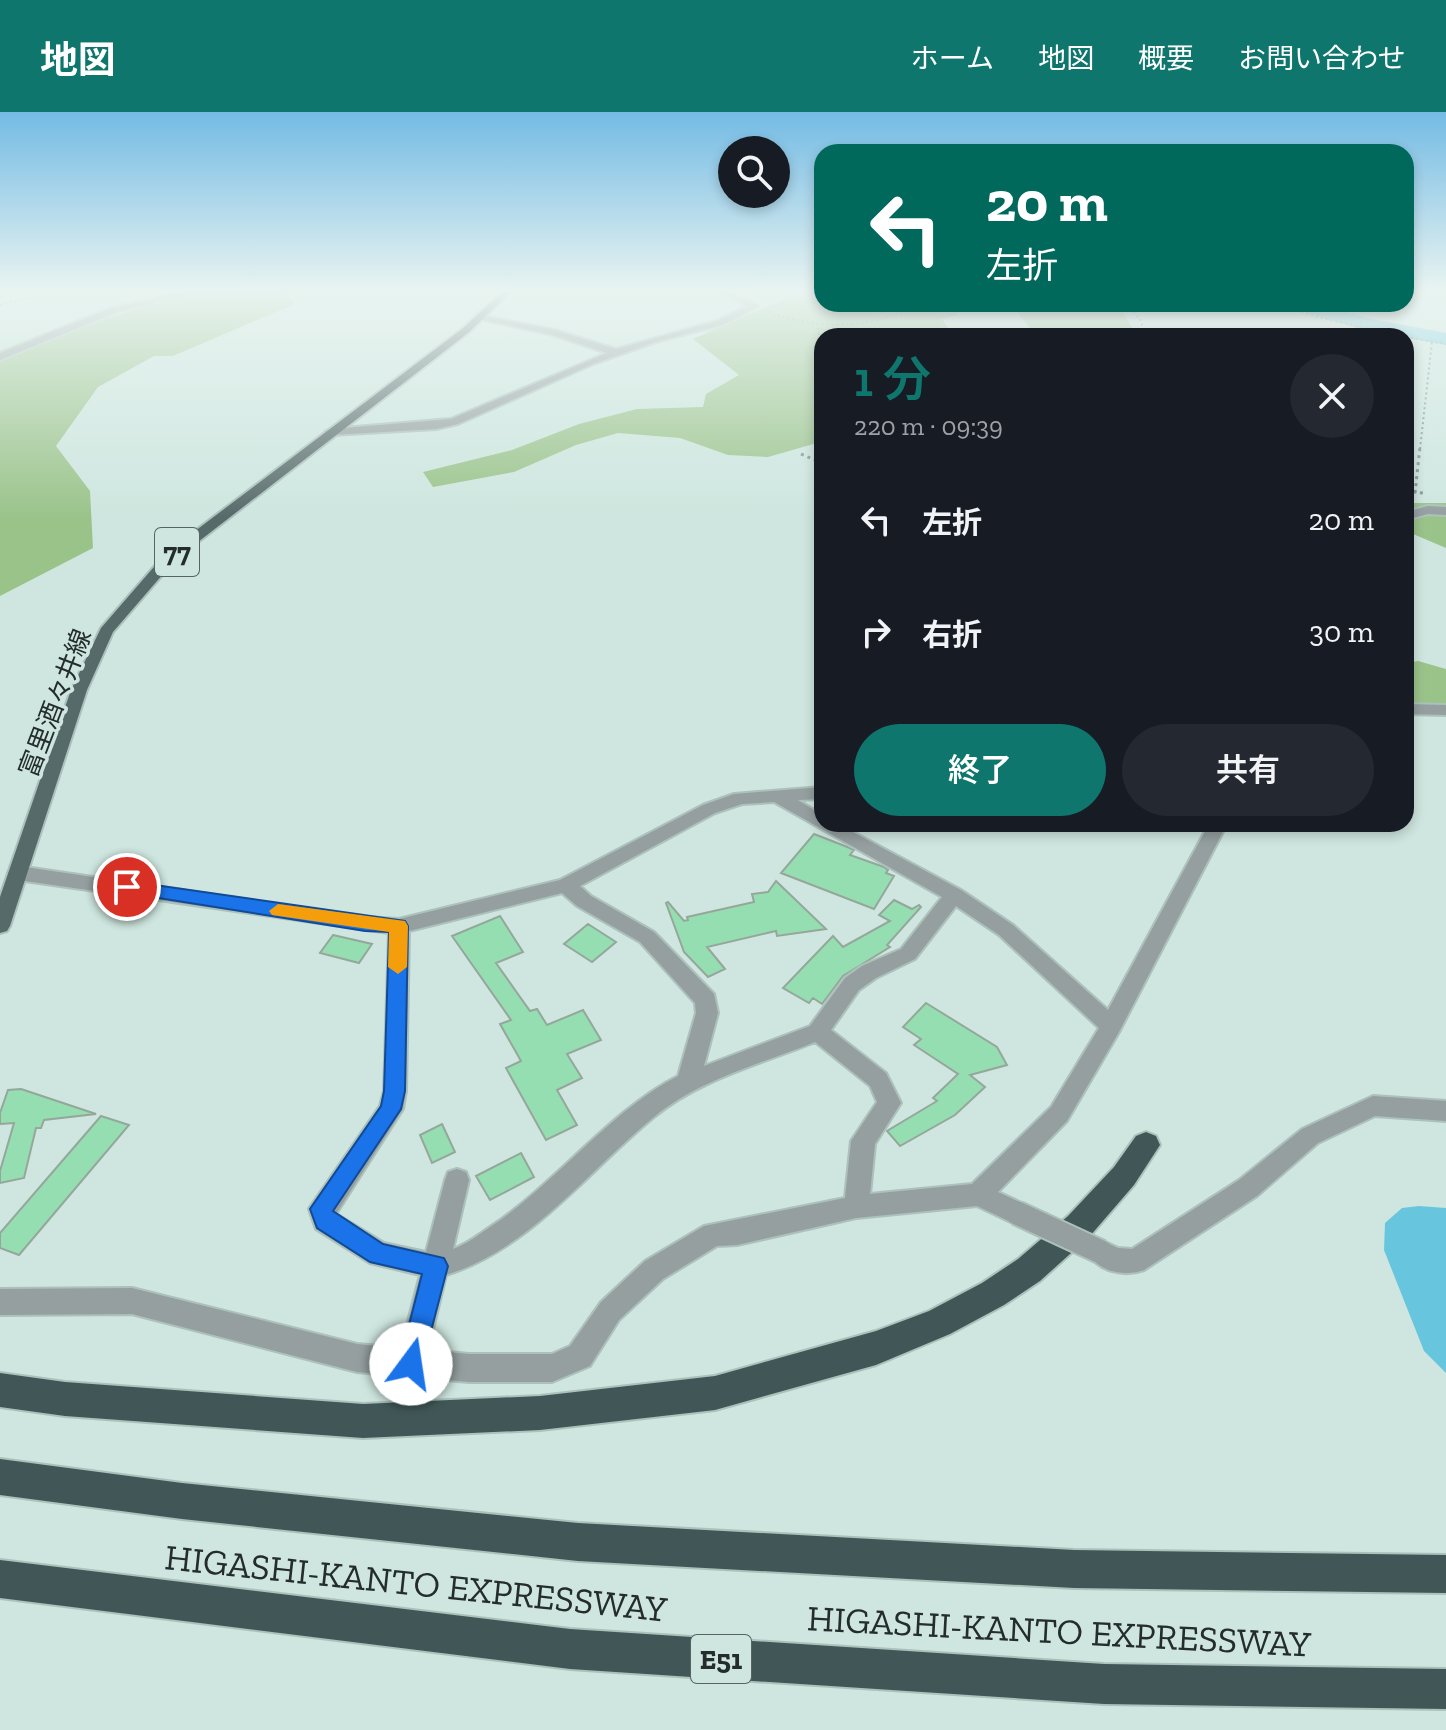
<!DOCTYPE html>
<html lang="ja">
<meta charset="utf-8">
<style>
:root{--surface:#171b24;--page:#242831;--text:#f1f3f6;--muted:#9ea1a6;--accent:#0f766e}
body{margin:0;font-family:"Zilla Slab","Noto Sans JP",serif;background:var(--page);color:var(--text);height:100vh;display:flex;flex-direction:column;font-size:30px;white-space:nowrap}
*{box-sizing:border-box;margin:0}
p{font-size:26px;color:var(--muted)}
.icon{flex:none;width:44px;height:44px;fill:none;stroke:currentColor;stroke-width:2;stroke-linecap:round;stroke-linejoin:round}
.map{position:relative;flex:1;overflow:hidden}
.side{position:absolute;left:814px;top:216px;width:600px;height:504px;display:flex;flex-direction:column;background:var(--surface);border-radius:24px;box-shadow:0 4px 12px #0003}
.side>*{flex:none}
.guide{position:absolute;left:814px;top:32px;width:600px;height:168px;border-radius:24px;box-shadow:0 4px 12px #0003;background:#00695c;color:#fff;overflow:hidden}
.fabs{position:absolute;left:718px;top:24px;display:grid;gap:16px}
.fabs a{display:grid;place-items:center;width:72px;height:72px;border-radius:50%;background:var(--surface);box-shadow:0 4px 12px #0003;font-size:40px}
.pin{position:absolute;display:grid;place-items:center;width:68px;height:68px;color:#fff;margin:-34px;border:4px solid #fff;border-radius:50%;box-shadow:0 2px 8px #0007}
.me{position:absolute;width:88px;margin:-44px;rotate:14deg;stroke-linejoin:round;filter:drop-shadow(0 0 6px #0008)}
.turn{display:flex;align-items:center;gap:28px;height:168px;padding:0 40px;font-size:36px}
.turn .icon{width:104px;height:104px;stroke-width:2.5}
.turn b{display:block;font-size:56px;line-height:68px}
.round{display:grid;place-items:center;flex:none;width:84px;height:84px;border-radius:42px;background:var(--page)}
.headline{display:flex;align-items:center;justify-content:space-between;height:136px;padding:0 40px}
h1{font-size:48px;font-weight:600;line-height:60px;color:var(--accent)}
.cta{display:flex;gap:16px;margin-top:auto;padding:16px 40px}
.cta a{flex:1;height:92px;border-radius:48px;background:var(--accent);color:#fff;font-size:32px;font-weight:600;line-height:92px;text-align:center}
.cta a+a{background:var(--page);color:var(--text)}
ul{padding:0;list-style:none}
li{display:flex;align-items:center;gap:24px;height:112px;padding:0 40px}
li div{flex:1}
li b{display:block;font-size:30px}
li em{font-style:normal}
header{display:flex;align-items:center;gap:48px;box-sizing:border-box;height:112px;padding:0 40px;background:var(--accent);color:#fff}
header strong{font-size:38px}
nav{display:flex;gap:44px;margin-inline-start:auto;font-size:28px}
.map>svg:first-child{display:block}
</style>
<header>
<strong>地図</strong>
<nav><a>ホーム</a><a>地図</a><a>概要</a><a>お問い合わせ</a></nav>
</header>
<div class="map">
<svg width="1446" height="1618" viewBox="0 0 1446 1618">
<rect width="100%" height="100%" fill="#cee6df"/>
<path fill="#9ac38a" d="M187,180H285L295,192L173,244H154L98,275L56,334L90,379L93,436L0,484V242Z
M813,180H822V192H961L957,203L942,207L953,224H822V327L817,331L768,345L728,343L680,326L618,321L576,333L514,360L433,375L423,360L512,338L579,312L637,297L703,295L706,282L739,263L693,227L770,193Z
M1010,192H1118L1133,217L1130,224H1032L1030,216Z
M1406,391H1446V436L1406,419Z
M1418,549L1446,557V595L1406,594V551Z"/>
<path fill="#67c6de" d="M1419,1094L1446,1096V1261L1424,1239L1384,1138L1385,1111L1402,1096Z"/>
<g fill="none" stroke-linecap="round" stroke-linejoin="round">
<path fill="#67c6de" fill-rule="evenodd" d="M1286,192H1318L1372,207L1446,221V233L1369,219L1289,196Z"/>
</g>
<path fill="#95deb1" stroke="#95a79b" stroke-width="2" d="M814,722L845,734L854,738L850,743L884,755L888,758L886,761L894,764L874,797L781,761Z
M776,769L826,817L777,824L776,819L707,835L725,857L708,865L684,840L666,791L668,790L684,809L688,808L687,805L754,790L752,782L768,780Z
M894,788L912,797L919,793L921,795L887,833L890,835L843,864L822,892L813,886L809,891L783,876L833,824L843,835L890,809L879,803Z
M500,804L523,840L496,851L530,899L537,897L547,913L583,898L601,928L567,942L582,966L557,978L577,1013L546,1028L506,956L521,949L500,912L511,908L452,824Z
M588,812L616,830L592,850L564,832Z
M333,823L372,832L359,851L320,841Z
M926,891L997,935L1007,953L970,963L985,975L955,1003L900,1034L887,1019L937,989L933,986L958,962L914,933L921,927L903,915Z
M21,977L96,1002L44,1008L41,1016H36L24,1066L0,1071V1059L14,1011L0,1012V1001L8,978Z
M101,1004L129,1013L19,1143L0,1136V1121Z
M442,1012L455,1040L432,1051L420,1023Z
M521,1041L534,1065L490,1088L476,1064Z"/>
<g fill="none" stroke-linecap="round" stroke-linejoin="round">
<defs>
<path id="street" d="M182,180H196L117,200L0,248V241L111,196Z
M720,180H730L759,194L723,213L659,229L593,252L458,312L436,317L331,323L325,320L331,317L451,307L607,241L553,223L479,207V203L555,218L616,237L717,209L747,194Z
M1428,394L1446,395V403L1428,402L1406,408V400Z
M1406,592L1446,593V603L1406,602Z
M822,675V687L798,688L822,703V712H838L961,778L1013,813L1108,898L1209,712H1227L1119,920L1067,1009L998,1080L1026,1093L1030,1101L1026,1109L1017,1113L977,1094L856,1106L737,1133L717,1134L663,1167L619,1208L590,1254L552,1270H469L357,1260L132,1202L0,1203V1177L132,1176L357,1232L401,1236L420,1163L370,1151L316,1117L309,1097L380,994L384,979L389,821L18,768L11,766L8,761L11,756L18,754L365,805L399,807L560,768L703,693L734,682ZM774,690L942,785L901,837L862,854L845,866L810,914L704,954L718,901L714,882L654,820L591,784L580,774L715,701L742,692ZM562,781L577,794L640,830L695,891L696,901L678,964C612,997 554,1073 490,1115C478,1123 467,1132 453,1137L469,1068L466,1060L457,1057L448,1060L445,1068L426,1140L384,1131L336,1102L403,997L406,979L409,819ZM956,794L999,823L1099,916L1051,995L972,1072L870,1082L875,1032L901,991L886,961L831,918L859,878L876,866L915,847ZM815,930L870,974L877,990L851,1029L845,1086L704,1114L645,1149L601,1190L570,1234L552,1242H469L428,1238L446,1163C530,1137 588,1059 654,1005C700,967 761,952 815,930Z
M1373,984L1446,989V1009L1375,1004L1318,1031L1257,1084L1144,1158C1125,1165 1097,1160 1088,1140L1092,1131L1101,1128L1118,1136L1132,1137L1239,1068L1302,1017Z"/>
<path id="primary" d="M502,180H511L468,221L176,447L113,520L87,578L10,814L7,819L0,821V785L71,578L101,516L166,441L462,217Z"/>
<path id="highway" d="M1146,1020L1156,1024L1160,1033L1134,1073L1090,1124L1040,1169L1004,1193L950,1222L876,1253L715,1298L540,1318L363,1326L65,1304L0,1295V1261L65,1270L363,1292L540,1284L715,1264L876,1219L929,1199L982,1171L1018,1147L1068,1104L1114,1055L1136,1024Z
M0,1347L182,1371L578,1411L1074,1438L1446,1443V1481L1074,1476L578,1449L182,1407L0,1383Z
M0,1448L570,1517L1104,1552L1446,1557V1597L1104,1592L570,1557L0,1486Z"/>
</defs>
<use href="#street" stroke="#acc1bb" stroke-width="4"/>
<use href="#primary" stroke="#acc1bb" stroke-width="4"/>
<use href="#highway" stroke="#acc1bb" stroke-width="4"/>
<path stroke="#82938f" stroke-width="2" stroke-dasharray="2 3" stroke-linecap="butt" d="M1127,192L1142,210V224
M1278,192L1317,205L1398,224
M0,193L53,180
M768,200C823,219 868,217 921,192
M818,216L822,247
M1406,225L1446,232
M1420,337L1432,230"/>
<path stroke="#82938f" stroke-width="3" stroke-dasharray="3 4" stroke-linecap="butt" d="M801,342L822,351
M1406,379L1423,381
M1415,381L1420,335"/>
<use href="#street" fill="#959f9f" fill-rule="evenodd"/>
<use href="#primary" fill="#576a6a" fill-rule="evenodd"/>
<use href="#highway" fill="#415757" fill-rule="evenodd"/>
<defs>
<path id="street-bridge" d="M1017,1101L1101,1140"/>
</defs>
<use href="#street-bridge" stroke="#acc1bb" stroke-width="27" stroke-linecap="butt"/>
<use href="#street-bridge" stroke="#959f9f" stroke-width="23"/>
</g>
<linearGradient id="sky" x2="0" y2="1"><stop stop-color="#74bbe4"/><stop offset="0.44" stop-color="#e9f4f1"/><stop offset="1" stop-color="#e9f4f1" stop-opacity="0"/></linearGradient>
<rect width="1446" height="406" fill="url(#sky)"/>
<path fill="#1a73e8" stroke="#114b97" stroke-width="2" d="M127,769L405,809L408,814L405,979L401,997L333,1099L383,1132L444,1146L448,1154L420,1261L411,1264L402,1261L399,1252L422,1162L370,1150L317,1116L310,1097L381,994L384,979L389,820L365,819L121,780L119,775L121,771Z"/>
<path fill="#f59e0b" d="M278,792L405,809L408,814L407,855L398,862L388,855L389,820L272,803L269,799Z"/>
<g text-anchor="middle" dominant-baseline="central" stroke-width="7" stroke-linejoin="round" paint-order="stroke">
<g font-size="26" fill="#242d2b" stroke="#cee6df">
<text transform="translate(55 591) rotate(-69)">富里酒々井線</text>
</g>
<g fill="#cee6df" stroke="#576461" stroke-width="2">
<rect x="155" y="416" width="44" height="48" rx="6"/>
<rect x="691" y="1523" width="60" height="48" rx="6"/>
</g>
<g font-size="28" font-weight="bold" fill="#242d2b">
<text x="177" y="440">77</text>
<text x="721" y="1547">E51</text>
</g>
<g font-size="36" fill="#242d2b" stroke="#cee6df">
<text transform="translate(416 1471) rotate(6)">HIGASHI-KANTO EXPRESSWAY</text>
<text transform="translate(1059 1519) rotate(3)">HIGASHI-KANTO EXPRESSWAY</text>
</g>
</g>
</svg>
<div class="fabs">
<a><svg class="icon" aria-label="search" viewBox="0 0 24 24"><circle cx="10" cy="10" r="6"/><path d="M15 15l6 6"/></svg></a>
</div>
<div class="pin" style="left:127px;top:775px;background:#d93025"><svg class="icon" aria-label="arrive" viewBox="0 0 24 24"><path d="M6 21V4h12l-3 4 3 4H6"/></svg></div>
<svg class="me" style="left:411px;top:1252px" viewBox="-20 -20 40 40"><circle r="19" fill="#fff"/><path d="M0-13L10 11 0 6-10 11z" fill="#1a73e8"/></svg>
<div class="guide">
<div class="turn"><svg class="icon" aria-label="left" viewBox="0 0 24 24"><path d="M17 20v-9H6M10 6l-5 5 5 5"/></svg><div><b>20 m</b>左折</div></div>
</div>
<section class="side">
<div class="headline"><div><h1>1 分</h1><p>220 m · 09:39</p></div><a class="round"><svg class="icon" aria-label="close" viewBox="0 0 24 24"><path d="M6 6l12 12M18 6L6 18"/></svg></a></div>
<ul>
<li><svg class="icon" aria-label="left" viewBox="0 0 24 24"><path d="M17 20v-9H6M10 6l-5 5 5 5"/></svg><div><b>左折</b></div><em>20 m</em></li>
<li><svg class="icon" aria-label="right" viewBox="0 0 24 24"><path d="M7 20v-9h11M14 6l5 5-5 5"/></svg><div><b>右折</b></div><em>30 m</em></li>
</ul>
<div class="cta"><a>終了</a><a>共有</a></div>
</section>
</div>
